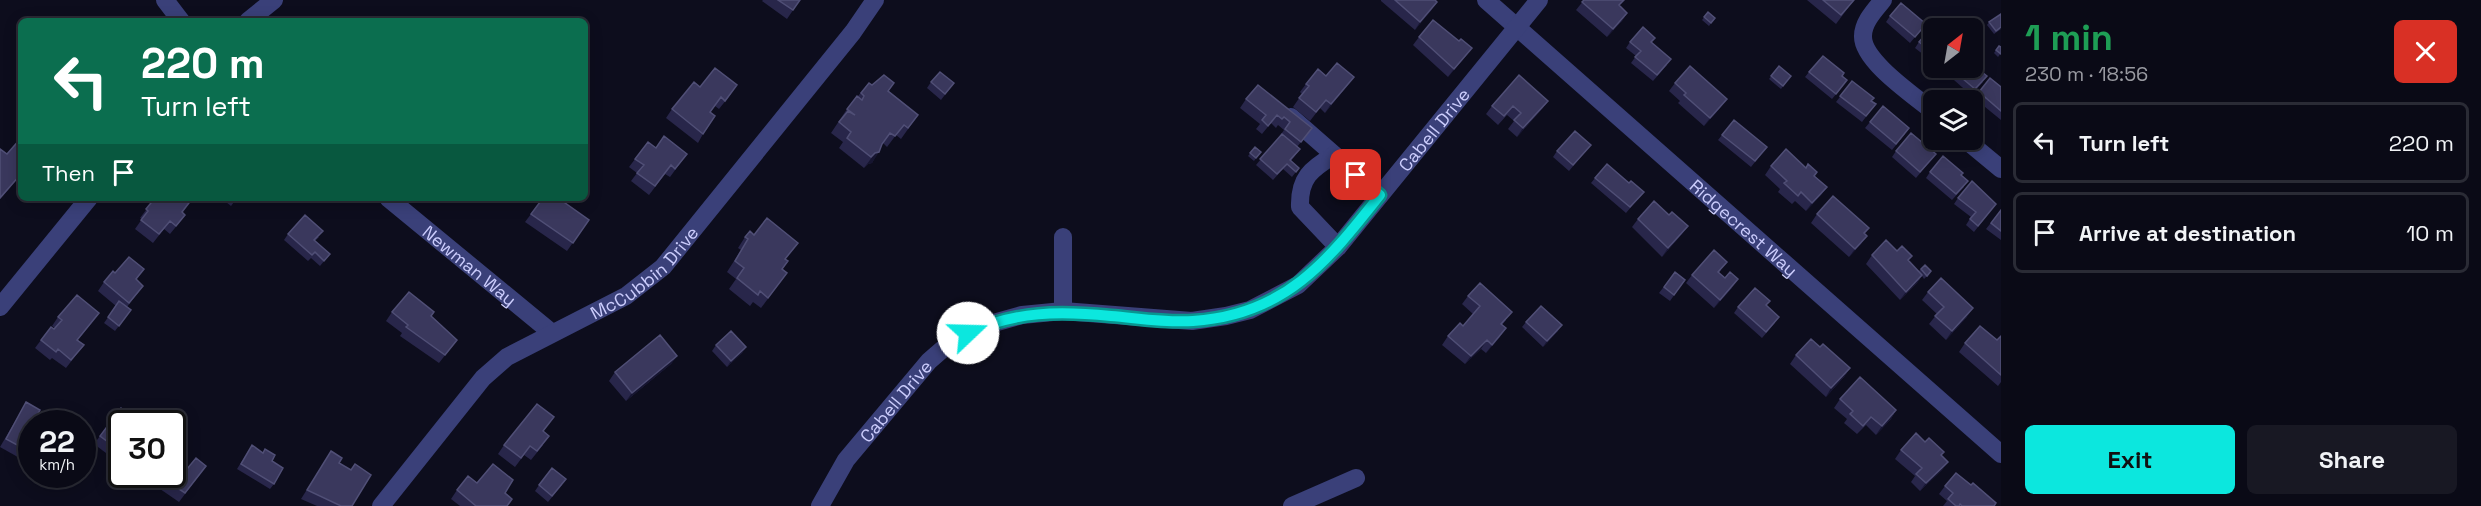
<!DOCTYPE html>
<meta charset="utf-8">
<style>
:root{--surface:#0a0a16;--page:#181823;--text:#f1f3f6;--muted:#999aa1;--line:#2a2b35;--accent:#0ce7de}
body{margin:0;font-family:"Space Grotesk",sans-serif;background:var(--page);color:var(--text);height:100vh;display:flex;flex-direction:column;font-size:22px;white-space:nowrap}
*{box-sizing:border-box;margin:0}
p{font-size:20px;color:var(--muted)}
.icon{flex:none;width:33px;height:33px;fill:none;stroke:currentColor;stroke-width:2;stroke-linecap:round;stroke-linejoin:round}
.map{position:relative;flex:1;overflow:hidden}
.panel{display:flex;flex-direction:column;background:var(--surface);width:480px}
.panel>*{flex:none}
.hud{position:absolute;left:18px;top:18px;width:570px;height:183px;border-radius:9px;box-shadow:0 3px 15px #0003,0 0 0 2px var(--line);background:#0b6e4f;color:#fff;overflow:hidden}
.needle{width:39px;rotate:31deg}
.fabs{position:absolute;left:1923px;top:18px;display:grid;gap:12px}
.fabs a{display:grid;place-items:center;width:60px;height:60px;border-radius:9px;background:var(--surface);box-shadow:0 3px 15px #0003,0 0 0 2px var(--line);font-size:30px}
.speed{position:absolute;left:18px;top:410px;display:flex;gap:12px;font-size:30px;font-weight:700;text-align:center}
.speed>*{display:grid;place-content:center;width:78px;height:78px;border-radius:50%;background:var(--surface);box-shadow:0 3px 15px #0003,0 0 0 2px var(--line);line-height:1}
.speed small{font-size:15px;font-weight:400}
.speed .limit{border:3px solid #111;border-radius:9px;background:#fff;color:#111}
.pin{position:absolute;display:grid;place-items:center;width:51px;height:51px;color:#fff;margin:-26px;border-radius:12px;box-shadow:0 3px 9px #0006}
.me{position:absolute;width:66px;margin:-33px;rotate:69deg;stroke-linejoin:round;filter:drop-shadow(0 0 4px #0008)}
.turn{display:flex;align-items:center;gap:21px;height:126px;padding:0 24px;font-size:27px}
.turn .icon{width:78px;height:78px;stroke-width:2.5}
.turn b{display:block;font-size:42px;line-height:51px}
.then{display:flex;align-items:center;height:57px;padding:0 24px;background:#0003;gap:12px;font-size:22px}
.round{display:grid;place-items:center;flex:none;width:63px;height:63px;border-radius:9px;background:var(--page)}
.headline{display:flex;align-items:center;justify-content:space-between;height:102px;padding:0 24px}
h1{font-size:36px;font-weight:800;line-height:45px;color:#1e9e55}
.cta{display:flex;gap:12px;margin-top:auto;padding:12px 24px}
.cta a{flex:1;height:69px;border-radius:9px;background:var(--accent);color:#111;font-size:24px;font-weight:800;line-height:69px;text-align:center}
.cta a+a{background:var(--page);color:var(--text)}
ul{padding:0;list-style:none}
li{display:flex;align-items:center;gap:18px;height:81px;margin:0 12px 9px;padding:0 12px;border:3px solid var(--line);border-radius:9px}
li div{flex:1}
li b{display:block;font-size:22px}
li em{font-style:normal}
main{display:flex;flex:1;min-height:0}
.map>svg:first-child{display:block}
</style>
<main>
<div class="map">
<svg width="2001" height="506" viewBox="0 0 2001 506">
<rect width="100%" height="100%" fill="#0d0d1d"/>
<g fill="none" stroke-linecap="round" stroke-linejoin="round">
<g stroke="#3a4079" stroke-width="18">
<path d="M165,0L181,21"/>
<path id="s1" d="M1486,0L2001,454"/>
<path d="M1883,0C1875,10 1863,22 1863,36C1862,61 1915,96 1934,112"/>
<path d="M248,21L274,0"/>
<path d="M1291,117L1380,195"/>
<path d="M1966,140L2001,169"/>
<path d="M1334,155C1311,169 1299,178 1300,207L1338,247"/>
<path id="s2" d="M388,198L552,333"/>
<path d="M0,307L89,198"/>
<path d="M1063,311V237"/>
<path id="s3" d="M381,506L483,378L507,357L626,296L663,267L853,32L875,0"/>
<path id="s4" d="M820,506L846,460L929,361L952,341L983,326L1022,315L1063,311L1192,321L1226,316L1250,310L1298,285L1338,247L1539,0"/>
<path d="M1292,506L1356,478"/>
</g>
</g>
<path fill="#28264a" d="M763,0H800L787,19L762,1Z
M1381,0H1435L1437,2L1415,30L1381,1Z
M1584,0L1620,6L1627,13L1622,21L1607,37L1576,10Z
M1807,0H1854L1836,24Z
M1708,12L1715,18L1709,26L1702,20Z
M1890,16L1926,24L1910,43L1886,22Z
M1989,22L2001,29L1994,34L1987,25Z
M1934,30V63L1915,48L1919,42Z
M1419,37L1466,56L1448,77L1413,45Z
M1655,38L1652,42L1667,65L1653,81L1631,63L1636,56L1626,48L1630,42Z
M1999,46L2001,53L1998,57L1994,53Z
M1779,66L1791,76L1781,89L1769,79Z
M1950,68L1983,82L1971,95L1946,73Z
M1809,72L1842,76L1843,86L1832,99L1805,77Z
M1326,76L1354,77L1325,113L1320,108L1310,121L1293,107L1302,94L1300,92L1306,84Z
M1852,81L1871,101V110L1862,122L1836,102Z
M931,82L954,83L941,100L927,88Z
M869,83L872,85L889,91L918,115L901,139L896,135L887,147L883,143L872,163L868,164L864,168L839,148L843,142L831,133L847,109Z
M1675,83L1721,107L1704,126L1678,103L1680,101L1669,91Z
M700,87L731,94L719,109L715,106L710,112L703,134L698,143L666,118L672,109Z
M2001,87V120L1974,98L1979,92Z
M1246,99L1312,128L1297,147L1300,149L1291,161L1299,168L1292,177L1283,169L1273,180L1256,165L1279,137L1284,130L1278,125L1276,128L1271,123L1262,134L1256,129L1260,124L1240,108Z
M1548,101L1542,109L1517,137L1508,129L1514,121L1507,115L1498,125L1486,114L1492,106Z
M1870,122L1905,134L1892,150L1865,128Z
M1722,135L1763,152L1751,167L1718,140Z
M648,142L656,148L687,154L670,177L665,174L649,195L631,181L637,173L629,167Z
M1591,145L1569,171L1553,157L1557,151Z
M1255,147L1261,152L1254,161L1248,156Z
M1896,151L1936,154L1916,178L1892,157Z
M1771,166L1815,176L1827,187L1821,195L1806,211L1795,201L1792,204L1778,192L1780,189L1765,175Z
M1930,172L1961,176L1964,187L1952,200L1926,178Z
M1595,178L1644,192L1626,213L1591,183Z
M155,198L182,213L179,223L170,234L164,229L153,243L135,229L142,219L140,218Z
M221,198H237L231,206Z
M543,198L589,220L567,251L525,222Z
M1958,198L1996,204L1974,232L1966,225L1971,217L1954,204Z
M2001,210V240L1986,229Z
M1817,214L1869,228L1865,234L1861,244L1849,257L1811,223Z
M1638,219L1682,234L1662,257L1632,227Z
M288,234L319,237L315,241L330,254L320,266L311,258L308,261L284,240Z
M745,237L786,259L782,269L787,273L761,308L753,302L750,306L729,289L736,279L727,272L741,250L738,248Z
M1872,255L1908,261L1919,271L1921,269L1929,274L1924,279L1922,276L1917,283L1900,300L1866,264Z
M1721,270L1719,273L1732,288L1714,308L1686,283L1692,275Z
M1675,272L1685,280L1670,301L1659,293Z
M136,280L143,286L127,307L131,310L115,331L104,323L116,306L98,291L104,282Z
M1928,292L1967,317L1946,340L1929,324L1937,314L1922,300Z
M1468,296L1506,320L1502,325L1500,337L1486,353L1481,349L1465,364L1442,345L1448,336L1463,326L1473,314L1462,304Z
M1738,307L1775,323L1762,338L1734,313Z
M392,312L431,316L457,340L439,363L400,336L402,333L386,321Z
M58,317L93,321L78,340L84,345L66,368L52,358L50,360L35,348L41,340L55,328L52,326Z
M1526,322L1558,331L1543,347L1522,327Z
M2001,336V382L1998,386L1959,352L1965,343L1997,340Z
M716,345L746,347L742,353L727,367L712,351Z
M1820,347L1850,368L1844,377L1826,397L1790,364L1796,355Z
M677,356L671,364L626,401L609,381L615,372Z
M1840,399L1896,410L1891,419L1876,435L1866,425L1857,434L1844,423L1847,419L1834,408Z
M26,402L32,423V465L0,447L21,411Z
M122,423V465L94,444L100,436Z
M548,425L543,431V445L531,460L524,455L515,467L498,454L504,445Z
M1901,450L1941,456L1948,462L1942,470L1920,491L1911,482L1915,476L1895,459Z
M248,451L263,453L272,461L274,484L270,489L237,469Z
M331,451L339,463L351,470L355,464L352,506H317L301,499Z
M206,466L179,502L147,480L151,474H172L187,469Z
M477,483L505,493L507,506H460L451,499L457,490Z
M539,485H562L548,502L535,491Z
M1971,485L1994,506H1943L1947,501L1939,494L1945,486Z"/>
<path fill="#161530" d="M1437,2L1431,11L1415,30L1420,22Z
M1627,13L1622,21L1607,37L1613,29Z
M1472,48L1466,56L1448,77L1454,69Z
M1354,77L1348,85L1325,113L1331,104Z
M1727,99L1721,107L1704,126L1710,118Z
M1548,101L1542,109L1517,137L1523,128Z
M890,133L875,153L879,152L872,163L868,164L864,168Z
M21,174V175L0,199V198Z
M1827,187L1821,195L1806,211L1812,203Z
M1688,226L1682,234L1662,257L1668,248Z
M1867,236L1861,244L1849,257L1855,249Z
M1922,275L1917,283L1900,300L1906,292Z
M1738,279L1732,288L1714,308L1720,300Z
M1973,308L1967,317L1946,340L1952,331Z
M1562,325L1558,331L1543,347L1547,341Z
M1506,328L1500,337L1486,353L1492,345Z
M1487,340L1481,349L1465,364L1471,356Z
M746,347L742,353L727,367L731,361Z
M677,356L671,364L626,401L632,393Z
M1850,368L1844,377L1826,397L1831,388Z
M1896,410L1891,419L1876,435L1882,426Z
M1948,462L1942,470L1920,491L1926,483Z"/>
<path fill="#3a385d" stroke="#504f76" stroke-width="1.5" d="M778,0H800L793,10Z
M1395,0H1435L1437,2L1420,22Z
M1584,0H1624L1619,5L1627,13L1613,29L1582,2Z
M1823,0H1854L1841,15Z
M1901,3L1926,24L1915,37L1890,16Z
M1708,12L1715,18L1711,23L1704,17Z
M2001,14V27L1996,31L1989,22Z
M314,17L320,21H311Z
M1433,20L1459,41L1461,39L1472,48L1454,69L1419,37Z
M1643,27L1655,38L1651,42L1671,59L1657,75L1635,57L1641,51L1630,42Z
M1931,28L1934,30V54L1919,42Z
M1999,46L2001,47V54L1996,50Z
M1823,56L1844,73L1842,76L1847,80L1836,94L1809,72Z
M1337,63L1354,77L1331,104L1326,100L1316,112L1299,98L1309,86L1306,84L1318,69L1326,76Z
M1972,64L1987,76L1975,89L1950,68H1972Z
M1690,66L1727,99L1710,118L1684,95L1686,93L1675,83Z
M1779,66L1791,76L1783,86L1771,76Z
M715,68L737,85L725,101L721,97L710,112L715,116L703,134L672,109L694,82L700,87Z
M940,72L954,83L945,94L931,82Z
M884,75L894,83L888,91L918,115L908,128L904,125L895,136L890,133L882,144L879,152L875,153L871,157L847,138L851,132L839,122L848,111L855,115L847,109L857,96L862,100L864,96L861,93L869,83L872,85Z
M1519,75L1548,101L1523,128L1514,120L1521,113L1513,106L1504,116L1492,106Z
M1990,78L2001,87V111L1979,92Z
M1852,81L1874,98L1871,101L1876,104L1866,116L1840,96Z
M1258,85L1312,128L1301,142L1285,129L1290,122L1284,117L1282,119L1277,115L1268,126L1262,120L1266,115L1246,99Z
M1883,106L1909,128L1896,144L1870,122Z
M1734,120L1767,147L1755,161L1722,135Z
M1575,131L1591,145L1573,165L1557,151Z
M1911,133L1936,154L1920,172L1896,151Z
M1282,134L1300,149L1290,160L1299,168L1296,172L1287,164L1277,174L1260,159Z
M664,136L687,154L675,169L671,165L655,186L637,173L644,165L635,159L648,142L656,148Z
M21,138V174L0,198V149L7,154Z
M1255,147L1261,152L1256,158L1250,153Z
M1786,149L1806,168L1808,164L1817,172L1814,176L1827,187L1812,203L1801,192L1798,196L1784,183L1787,181L1771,166Z
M1943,156L1963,173L1961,175L1968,181L1956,194L1930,172Z
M1607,164L1629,183L1631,181L1644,192L1630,207L1595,178Z
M1972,181L1996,204L1978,226L1970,219L1976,212L1958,198Z
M1833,196L1869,228L1864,233L1867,236L1855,249L1817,214Z
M155,198H190L192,199L182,212L185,215L176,226L170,221L159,234L141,220L148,211L146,209Z
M543,198H558L589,220L573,243L531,214Z
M1654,201L1669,215L1672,212L1688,226L1668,248L1638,219Z
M2001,210V231L1991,223Z
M305,215L323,231L314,240L330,254L324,261L315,252L312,255L288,234Z
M767,218L798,243L785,259L788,261L782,269L787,273L768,298L760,291L758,295L737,278L744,268L735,261L748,239L745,237L750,231L754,235Z
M1886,240L1897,251L1902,246L1912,256L1908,260L1922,275L1906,292L1872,255Z
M1714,250L1727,262L1718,272L1725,278L1730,272L1738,279L1720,300L1692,275Z
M129,257L144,269L136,279L143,286L129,303L104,282L113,271L115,273Z
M1925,265L1931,271L1927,276L1921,269Z
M1675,272L1685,280L1674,295L1664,287Z
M1941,278L1973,308L1952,331L1935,316L1944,307L1928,292Z
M1480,283L1512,312L1501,324L1506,328L1492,345L1487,340L1471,356L1448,336L1460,323L1463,326L1480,306L1468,296Z
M1755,288L1770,301L1766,305L1779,317L1766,332L1738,307Z
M409,292L434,312L431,316L457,340L445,355L406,327L408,325L392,312Z
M77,295L99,313L77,340L84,345L71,360L58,349L56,352L41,340L51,327L54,329L62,320L58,317Z
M119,301L131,310L119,326L108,317Z
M1541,306L1562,325L1547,341L1526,322Z
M1980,326L1997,340L2001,336V375L1965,343Z
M731,331L746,347L731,361L716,345Z
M660,335L677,356L632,393L615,372Z
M1811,339L1820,347L1823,344L1850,368L1831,388L1796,355Z
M1860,377L1896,410L1882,426L1871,417L1863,426L1850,414L1853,411L1840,399Z
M26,402L40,410L35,419L41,423H32V453L6,439Z
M537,404L554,417L543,431L549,436L537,451L530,446L521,458L504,445Z
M121,408L141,423H122V452L100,436Z
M1916,433L1925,442L1929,438L1944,452L1941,455L1948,462L1926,483L1916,474L1922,468L1901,450Z
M252,445L263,453L265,449L275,455L272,461L283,468L274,484L241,464Z
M331,451L342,458L339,463L351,470L355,464L371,475L352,506H341L307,490Z
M172,457L187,469L196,458L206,466L185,493L156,474H172Z
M493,464L513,480L505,493L512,499L507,506H476L457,490L468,476L477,483Z
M552,468L566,479L552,496L539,485Z
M1956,473L1971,485L1973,483L1996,503L1994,506H1962L1960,504L1959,506H1956L1948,499L1953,493L1945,486Z"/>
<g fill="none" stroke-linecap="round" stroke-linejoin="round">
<defs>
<path id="route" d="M968,333C1016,311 1059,311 1111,316C1137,318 1167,323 1193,321C1285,315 1327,262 1380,195L1356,175"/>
</defs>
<use href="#route" stroke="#089690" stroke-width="15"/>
<use href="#route" stroke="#0ce7de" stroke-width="10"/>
</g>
<g text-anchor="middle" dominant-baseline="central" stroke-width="6" stroke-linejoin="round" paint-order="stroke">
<g font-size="18" fill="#cbccfc" stroke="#0d0d1d">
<text stroke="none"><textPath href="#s4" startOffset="778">Cabell Drive</textPath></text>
<text stroke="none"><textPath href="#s1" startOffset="344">Ridgecrest Way</textPath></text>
<text stroke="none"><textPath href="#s2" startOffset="106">Newman Way</textPath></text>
<text stroke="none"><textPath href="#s3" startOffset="358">McCubbin Drive</textPath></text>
<text stroke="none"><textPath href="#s4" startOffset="130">Cabell Drive</textPath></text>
</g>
</g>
</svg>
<div class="fabs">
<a><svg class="needle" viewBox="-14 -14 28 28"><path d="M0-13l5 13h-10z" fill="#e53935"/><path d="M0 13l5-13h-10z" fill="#999aa1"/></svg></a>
<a><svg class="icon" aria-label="layers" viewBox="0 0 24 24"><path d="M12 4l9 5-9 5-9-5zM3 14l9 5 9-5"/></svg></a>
</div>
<div class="speed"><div>22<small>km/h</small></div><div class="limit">30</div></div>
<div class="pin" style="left:1356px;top:175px;background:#d93025"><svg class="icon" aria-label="arrive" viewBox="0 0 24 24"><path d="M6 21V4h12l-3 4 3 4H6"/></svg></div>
<svg class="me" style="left:968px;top:333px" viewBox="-20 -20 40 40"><circle r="19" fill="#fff"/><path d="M0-13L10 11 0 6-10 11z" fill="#0ce7de"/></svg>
<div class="hud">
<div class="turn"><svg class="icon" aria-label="left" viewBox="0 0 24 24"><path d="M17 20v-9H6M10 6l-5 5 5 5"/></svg><div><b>220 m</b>Turn left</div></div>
<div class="then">Then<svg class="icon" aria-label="arrive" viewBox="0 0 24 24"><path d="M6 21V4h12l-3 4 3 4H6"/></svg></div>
</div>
</div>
<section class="panel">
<div class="headline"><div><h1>1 min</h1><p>230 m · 18:56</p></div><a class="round" style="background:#d93025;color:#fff"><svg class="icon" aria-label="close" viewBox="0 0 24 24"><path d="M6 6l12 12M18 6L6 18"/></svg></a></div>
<ul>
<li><svg class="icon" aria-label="left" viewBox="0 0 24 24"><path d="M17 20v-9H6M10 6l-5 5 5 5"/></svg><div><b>Turn left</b></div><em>220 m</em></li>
<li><svg class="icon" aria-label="arrive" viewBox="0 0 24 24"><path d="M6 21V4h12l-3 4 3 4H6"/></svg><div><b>Arrive at destination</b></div><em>10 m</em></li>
</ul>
<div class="cta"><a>Exit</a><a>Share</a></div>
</section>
</main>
